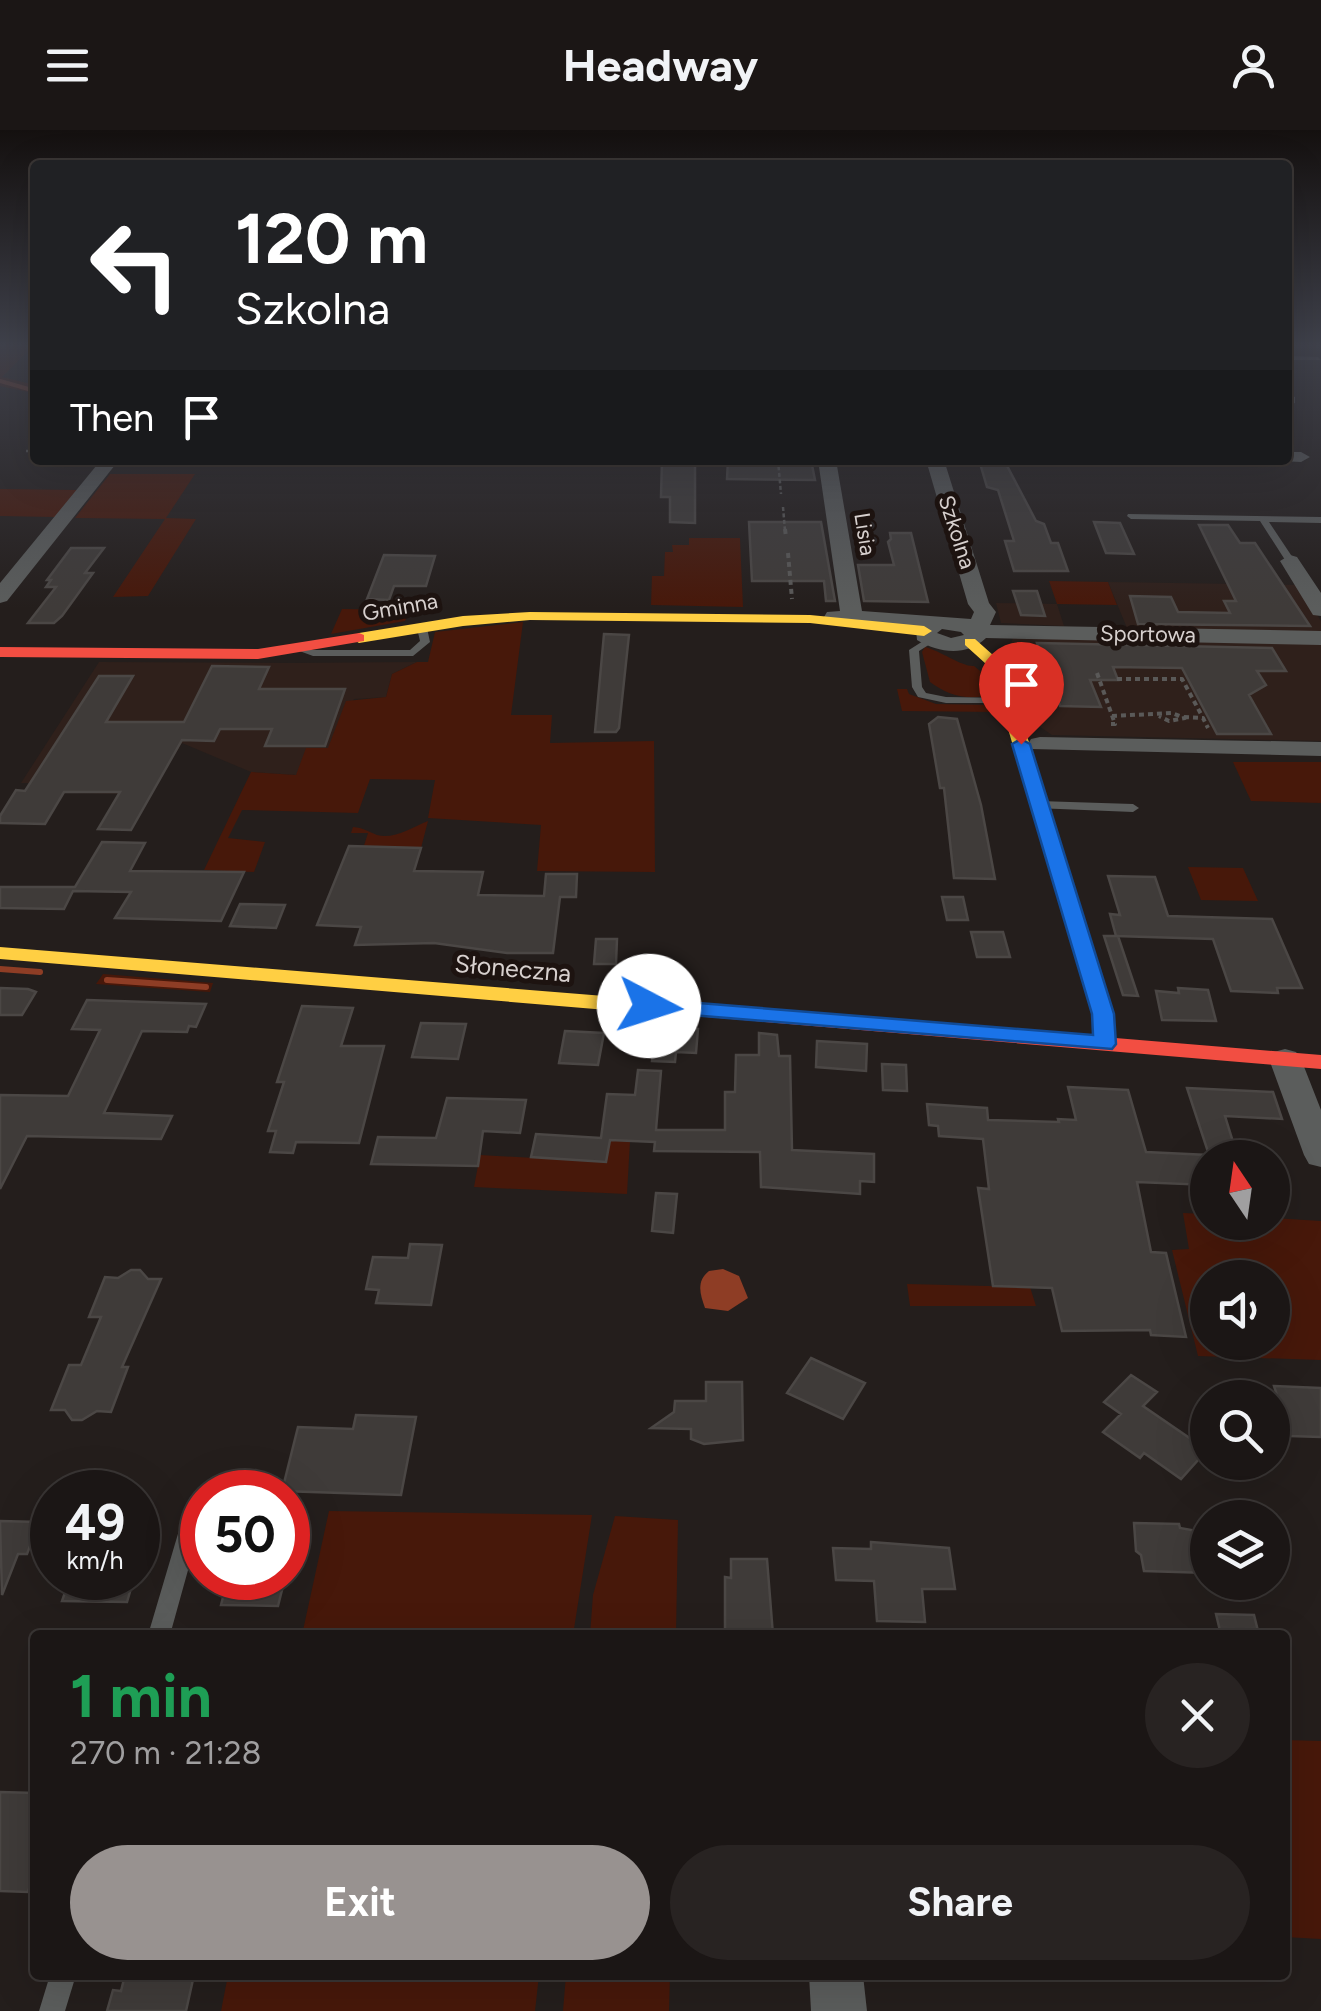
<!DOCTYPE html>
<meta charset="utf-8">
<style>
:root{--surface:#1b1615;--page:#282322;--text:#f1f3f6;--muted:#a09fa0;--line:#393534;--accent:#989290}
body{margin:0;font-family:Figtree,sans-serif;background:var(--page);color:var(--text);height:100vh;display:flex;flex-direction:column;font-size:38px;white-space:nowrap}
*{box-sizing:border-box;margin:0}
p{font-size:32px;color:var(--muted)}
.icon{flex:none;width:55px;height:55px;fill:none;stroke:currentColor;stroke-width:2;stroke-linecap:round;stroke-linejoin:round}
.map{position:relative;flex:1;overflow:hidden}
.sheet{position:absolute;left:30px;top:1500px;width:1260px;height:350px;display:flex;flex-direction:column;background:var(--surface);border-radius:10px;box-shadow:0 10px 40px #0002,0 0 0 2px var(--line)}
.sheet>*{flex:none}
.hud{position:absolute;left:30px;top:30px;width:1262px;height:305px;border-radius:10px;box-shadow:0 10px 40px #0002,0 0 0 2px var(--line);background:#202124;color:#fff;overflow:hidden}
.needle{width:65px;rotate:347deg}
.buttons{position:absolute;left:1190px;top:1010px;display:grid;gap:20px}
.buttons a{display:grid;place-items:center;width:100px;height:100px;border-radius:50%;background:var(--surface);box-shadow:0 10px 40px #0002,0 0 0 2px var(--line);font-size:50px}
.speed{position:absolute;left:30px;top:1340px;display:flex;gap:20px;font-size:50px;font-weight:700;text-align:center}
.speed>*{display:grid;place-content:center;width:130px;height:130px;border-radius:50%;background:var(--surface);box-shadow:0 10px 40px #0002,0 0 0 2px var(--line);line-height:1}
.speed small{font-size:25px;font-weight:400}
.speed .limit{border:15px solid #d22;background:#fff;color:#111}
.pin{position:absolute;display:grid;place-items:center;width:85px;height:85px;color:#fff;margin:-102px -42px;border-radius:50% 50% 50% 0;rotate:-45deg;box-shadow:0 0 10px #0007}
.pin .icon{rotate:45deg}
.me{position:absolute;width:110px;margin:-55px;rotate:95deg;stroke-linejoin:round;filter:drop-shadow(0 0 8px #0008)}
.turn{display:flex;align-items:center;gap:35px;height:210px;padding:0 40px;font-size:45px}
.turn .icon{width:130px;height:130px;stroke-width:2.5}
.turn b{display:block;font-size:70px;line-height:85px}
.then{display:flex;align-items:center;height:95px;padding:0 40px;background:#0003;gap:20px;font-size:38px}
.round{display:grid;place-items:center;flex:none;width:105px;height:105px;border-radius:52px;background:var(--page)}
.head{display:flex;align-items:center;justify-content:space-between;height:170px;padding:0 40px}
h1{font-size:60px;font-weight:700;line-height:75px;color:#1e9e55}
.primary-button{display:flex;gap:20px;margin-top:auto;padding:20px 40px}
.primary-button a{flex:1;height:115px;border-radius:60px;background:var(--accent);color:#fff;font-size:40px;font-weight:700;line-height:115px;text-align:center}
.primary-button a+a{background:var(--page);color:var(--text)}
header{display:flex;justify-content:space-between;align-items:center;height:130px;padding:0 40px;background:var(--surface);font-size:45px;font-weight:700}
.map>svg:first-child{display:block}
</style>
<header><svg class="icon" aria-label="menu" viewBox="0 0 24 24"><path d="M4 6h16M4 12h16M4 18h16"/></svg>Headway<svg class="icon" aria-label="person" viewBox="0 0 24 24"><circle cx="12" cy="8" r="4"/><path d="M4 21q1-7 8-7t8 7"/></svg></header>
<div class="map">
<svg width="1321" height="1881" viewBox="0 0 1321 1881">
<rect width="100%" height="100%" fill="#241e1c"/>
<path fill="#2f201b" d="M1108,452L1298,455L1321,491V502L1127,498Z
M996,473L1057,474L1064,496L1001,493Z
M1013,507L1321,513V611L1052,605L1033,592L1010,519Z
M99,532L292,533L417,532L392,544L386,567L354,569L328,619L296,645L251,642L182,613L151,664L76,663L81,653H21Z"/>
<path fill="#47180a" fill-rule="evenodd" d="M0,214H35L2,247L35,255L33,263L0,256Z
M110,344H195L166,388L196,389L148,466L113,467L165,389L75,388Z
M0,359L77,360L55,387L0,386Z
M689,408H740L743,477L651,475L652,446H664L665,422H673L672,415H689Z
M1049,451L1108,452L1117,475L1057,474Z
M342,479L410,480L405,491L331,504Z
M523,492L511,585H552L550,613L654,611L655,742L537,741L541,695L428,688L435,650L370,649L358,683L242,680L228,708L265,712L254,742L204,740L251,642L296,645L306,618H328L346,571L386,567L392,544L417,532H428L435,502Z
M925,517C941,521 962,537 974,536L991,550L994,563C972,572 948,566 930,552L922,522Z
M897,559H907L909,564L936,574L991,575L999,582L902,581Z
M1233,632H1321V673L1251,671Z
M428,691L421,718L402,717L400,725H361L368,703H351L353,697C364,698 367,701 377,705C393,710 413,697 428,691Z
M1188,737L1243,738L1258,771L1201,770Z
M103,844L213,853L210,862L96,854Z
M610,1010L630,1011L627,1064L474,1057L480,1025L606,1032Z
M1183,1083L1207,1084L1208,1092H1272L1273,1088L1321,1091V1230L1198,1226L1172,1120L1189,1119ZM1208,1148H1272V1212H1208Z
M907,1154L1030,1157L1036,1176H910Z
M329,1381L592,1385L573,1505H302Z
M615,1386L678,1390L676,1505H590L593,1465Z
M1285,1610L1321,1611V1809L1285,1807Z
M228,1845H539L535,1881H221Z
M566,1845H670L669,1881H563Z"/>
<path fill="#8e3d25" d="M723,1139L739,1146L748,1168L728,1181L705,1178C700,1164 696,1151 709,1141Z"/>
<g fill="none" stroke-linecap="round" stroke-linejoin="round">
<path stroke="#8e3d25" stroke-width="4" d="M0,251L32,260"/>
<path stroke="#8e3d25" stroke-width="6" d="M0,839L40,842
M107,850L206,857"/>
</g>
<path fill="#3f3b39" stroke="#4b4745" stroke-width="2.5" d="M662,330H695V393L670,392V367H661Z
M728,330H811L815,350L727,349Z
M979,330H1004L1036,391L1044,394L1051,413H1058L1068,441H1014L1005,411H1014L998,360L987,357Z
M749,392H821L835,471H826L824,451H752Z
M1094,392L1120,393L1134,424L1106,423Z
M1199,395H1228L1240,413H1255L1310,496L1138,494L1130,466L1171,467L1178,482L1230,483L1224,471H1236Z
M890,403H911L928,472L864,471L858,435H894L888,412L891,409Z
M71,418H104L85,443H93L62,486L54,493H28L56,457H46L51,450H47Z
M384,425L435,426L426,456H394L389,470L367,469Z
M1013,461H1037L1045,486L1021,485Z
M604,504L629,505L619,598L616,602H595Z
M1037,513L1272,518L1286,541H1257L1266,555L1249,565L1271,604H1217L1182,538L1113,537L1118,550H1090L1101,577L1060,576Z
M212,536L269,537L259,559H345L325,616H265L272,599H220L214,611L182,610L131,700L98,699L120,662H64L45,694L0,693V686L16,660L25,661L99,546H133L106,592H184Z
M938,587L957,589L981,675L995,749L954,748L944,658H940L929,594Z
M102,712L145,713L130,741L244,742L221,791L115,788L131,762L73,761L64,779L0,778V757H75Z
M349,716L421,718L414,741L483,742L478,765L544,766L546,744H577L576,767H560L553,823H507L434,813L355,815L361,797L317,795Z
M1108,746L1155,747L1168,786L1272,789L1302,858H1277L1278,863L1231,861L1213,809L1116,806L1110,784L1120,785Z
M942,767H963L968,790H947Z
M240,774L285,775L276,798L230,796Z
M971,802H1003L1010,827H977Z
M1104,806H1118L1138,866L1123,865Z
M596,809H617L616,834H594Z
M0,858L28,859L36,862L22,885H0Z
M1178,858L1208,860L1216,891L1162,890L1156,861L1179,863Z
M87,870L206,874L196,897L189,896L187,902L142,901L104,983L172,986L161,1009L27,1006L0,1059V965L68,966L100,900L72,899Z
M302,876L353,878L341,916H384L359,1013L296,1012L293,1023L270,1022L276,1001H268L284,952H277Z
M421,893L466,894L458,929L412,927Z
M656,897L698,899L696,923L676,922L675,932L652,931Z
M565,901L604,903L598,935L559,933Z
M759,903L777,905L779,926H790L792,1020L874,1024V1052L860,1051V1064L761,1057L760,1022L654,1021L655,1012L610,1010L606,1032L531,1027L536,1004L601,1008L607,964L635,965L638,940L661,941L656,1000H725V962H735L736,925H759Z
M817,911L867,914L866,941L816,937Z
M882,934L906,935L907,961L883,960Z
M1068,957L1128,960L1146,1022L1208,1025V1055L1137,1052L1151,1122L1166,1123L1186,1207L1151,1205L1150,1200L1062,1201L1052,1158L993,1156L978,1058L989,1059L983,1009L939,1006L938,996L929,995L927,974L987,978L988,990L1059,992L1058,989L1076,990Z
M1187,958L1273,962L1282,989L1225,986L1238,1028H1210Z
M447,968L526,970L520,1003L483,1001L478,1036L371,1034L378,1007L436,1008Z
M656,1063L677,1064L673,1103L652,1101Z
M410,1114L442,1115L431,1175L376,1173L379,1160L366,1159L373,1127L408,1128Z
M131,1140H140L148,1149H161L122,1237H128L111,1282L97,1281L82,1290H72L65,1280H51L69,1235H81L101,1187H89L105,1147L118,1148Z
M811,1228L865,1253L843,1289L787,1263Z
M1131,1245L1157,1262L1143,1276L1207,1320L1181,1349L1144,1323L1140,1328L1103,1302L1121,1284L1104,1272Z
M706,1252H742L743,1310L704,1314L691,1309V1299L651,1298L674,1282L675,1271H706Z
M1274,1256L1321,1258V1307L1290,1306Z
M356,1285L416,1287L401,1365L282,1361L298,1297L353,1299Z
M0,1391L39,1392L27,1424H18L2,1465Z
M1134,1393L1179,1394L1180,1398L1208,1403V1443L1144,1441L1141,1425L1136,1421Z
M871,1412L949,1418L955,1459H922L925,1492L877,1491L874,1451L836,1450L833,1418L871,1419Z
M731,1429H767L773,1505L725,1504V1447L731,1448Z
M70,1448H134L127,1472L62,1471Z
M228,1448H285L278,1476L221,1475Z
M1216,1484L1254,1485L1259,1505H1221Z
M0,1662L35,1663V1741L28,1762L0,1761Z
M125,1845H194L186,1881H107L113,1860L121,1861Z"/>
<g fill="none" stroke-linecap="round" stroke-linejoin="round">
<path stroke="#5a5958" stroke-width="2.5" stroke-dasharray="4 2.5" stroke-linecap="butt" d="M26,321H35
M778,330L781,364
M783,377L785,401"/>
<path stroke="#5a5958" stroke-width="4" stroke-dasharray="5 4" stroke-linecap="butt" d="M785,399L786,407
M788,423L792,469
M1097,543L1115,594H1111
M1117,549H1182L1202,586
M1112,586L1172,583L1185,588L1169,591L1159,586
M1184,587L1203,588L1208,598"/>
<path fill="#5b5d5c" fill-rule="evenodd" d="M1288,226L1318,227L1321,230H1288Z
M1128,384L1321,387V393L1269,392L1295,431L1290,434L1287,433L1260,391L1131,389L1127,386Z
M422,495L427,498L430,512L413,526H313L294,519L299,516L313,520H410L420,511L417,498Z
M931,506L935,507V511L919,521L922,557L926,563L946,567L1009,568L1013,569V573H946L918,567L912,557L909,520Z
M1039,671L1133,674L1139,678L1133,682L1035,678V672Z
M190,1388L197,1391L200,1397L170,1505H148L180,1397L183,1391Z
M50,1845H76L65,1881H39Z"/>
<path fill="#5b5d5c" fill-rule="evenodd" d="M1288,265L1295,267V273L1288,275Z
M1288,322H1301L1310,327L1301,332L1282,331L1288,330Z
M101,330H119L7,471L0,473V453Z
M818,330H836L862,481L971,489L974,482L968,474L926,330H944L989,473L996,482L990,495L1321,501V515L986,508C966,527 939,523 917,510L916,499L827,492L824,487L827,482L840,481ZM942,499L961,502L964,505L951,508L937,503Z
M1290,425L1297,427L1321,463V486L1313,485L1280,431Z
M1040,607L1321,612V626L1031,619L1028,614L1031,609Z
M1285,919L1296,922L1301,929L1321,980V1037L1309,1034L1304,1025L1269,929L1274,922Z
M809,1845H863L867,1881H811Z"/>
<path fill="#ffcf43" fill-rule="evenodd" d="M530,482L810,485L924,496L932,501L924,506L810,493L530,490L463,496L359,513L351,508L359,503L463,486Z
M965,509H975L1012,542V558L1114,884L1115,913L1112,918L1104,920L1093,913L1092,884L996,558V543L965,515Z
M0,817L679,872L690,879L679,886L0,829Z"/>
<path fill="#f24e42" fill-rule="evenodd" d="M359,503L364,505V511L258,529L0,527V517L258,519Z
M679,872L1321,925V939L671,884L668,879L671,874Z"/>
</g>
<linearGradient id="sky" x2="0" y2="1"><stop stop-color="#14100f"/><stop offset="0.45" stop-color="#3f414b"/><stop offset="1" stop-color="#3f414b" stop-opacity="0"/></linearGradient>
<rect width="1321" height="478" fill="url(#sky)"/>
<path fill="#1a73e8" stroke="#114b97" stroke-width="2.5" d="M1021,609L1030,614L1114,884L1116,914L1112,919L641,881L638,876L641,871L649,869L1093,905L1092,884L1012,614Z"/>
<g text-anchor="middle" dominant-baseline="central" stroke-width="10" stroke-linejoin="round" paint-order="stroke">
<g font-size="22" fill="#d7d0ce" stroke="#1d1310">
<text transform="translate(957 402) rotate(72)">Szkolna</text>
<text transform="translate(865 404) rotate(81)">Lisia</text>
<text transform="translate(400 477) rotate(-10)">Gminna</text>
<text transform="translate(1148 504) rotate(1)">Sportowa</text>
</g>
<g font-size="25" fill="#d7d0ce" stroke="#1d1310">
<text transform="translate(513 838) rotate(5)">Słoneczna</text>
</g>
</g>
</svg>
<div class="buttons">
<a><svg class="needle" viewBox="-14 -14 28 28"><path d="M0-13l5 13h-10z" fill="#e53935"/><path d="M0 13l5-13h-10z" fill="#a09fa0"/></svg></a>
<a><svg class="icon" aria-label="sound" viewBox="0 0 24 24"><path d="M4 9h4l5-4v14l-5-4H4zM17 9q2 3 0 6"/></svg></a>
<a><svg class="icon" aria-label="search" viewBox="0 0 24 24"><circle cx="10" cy="10" r="6"/><path d="M15 15l6 6"/></svg></a>
<a><svg class="icon" aria-label="layers" viewBox="0 0 24 24"><path d="M12 4l9 5-9 5-9-5zM3 14l9 5 9-5"/></svg></a>
</div>
<div class="speed"><div>49<small>km/h</small></div><div class="limit">50</div></div>
<div class="pin" style="left:1021px;top:614px;background:#d93025"><svg class="icon" aria-label="arrive" viewBox="0 0 24 24"><path d="M6 21V4h12l-3 4 3 4H6"/></svg></div>
<svg class="me" style="left:649px;top:876px" viewBox="-20 -20 40 40"><circle r="19" fill="#fff"/><path d="M0-13L10 11 0 6-10 11z" fill="#1a73e8"/></svg>
<div class="hud">
<div class="turn"><svg class="icon" aria-label="left" viewBox="0 0 24 24"><path d="M17 20v-9H6M10 6l-5 5 5 5"/></svg><div><b>120 m</b>Szkolna</div></div>
<div class="then">Then<svg class="icon" aria-label="arrive" viewBox="0 0 24 24"><path d="M6 21V4h12l-3 4 3 4H6"/></svg></div>
</div>
<section class="sheet">
<div class="head"><div><h1>1 min</h1><p>270 m · 21:28</p></div><a class="round"><svg class="icon" aria-label="close" viewBox="0 0 24 24"><path d="M6 6l12 12M18 6L6 18"/></svg></a></div>
<div class="primary-button"><a>Exit</a><a>Share</a></div>
</section>
</div>
